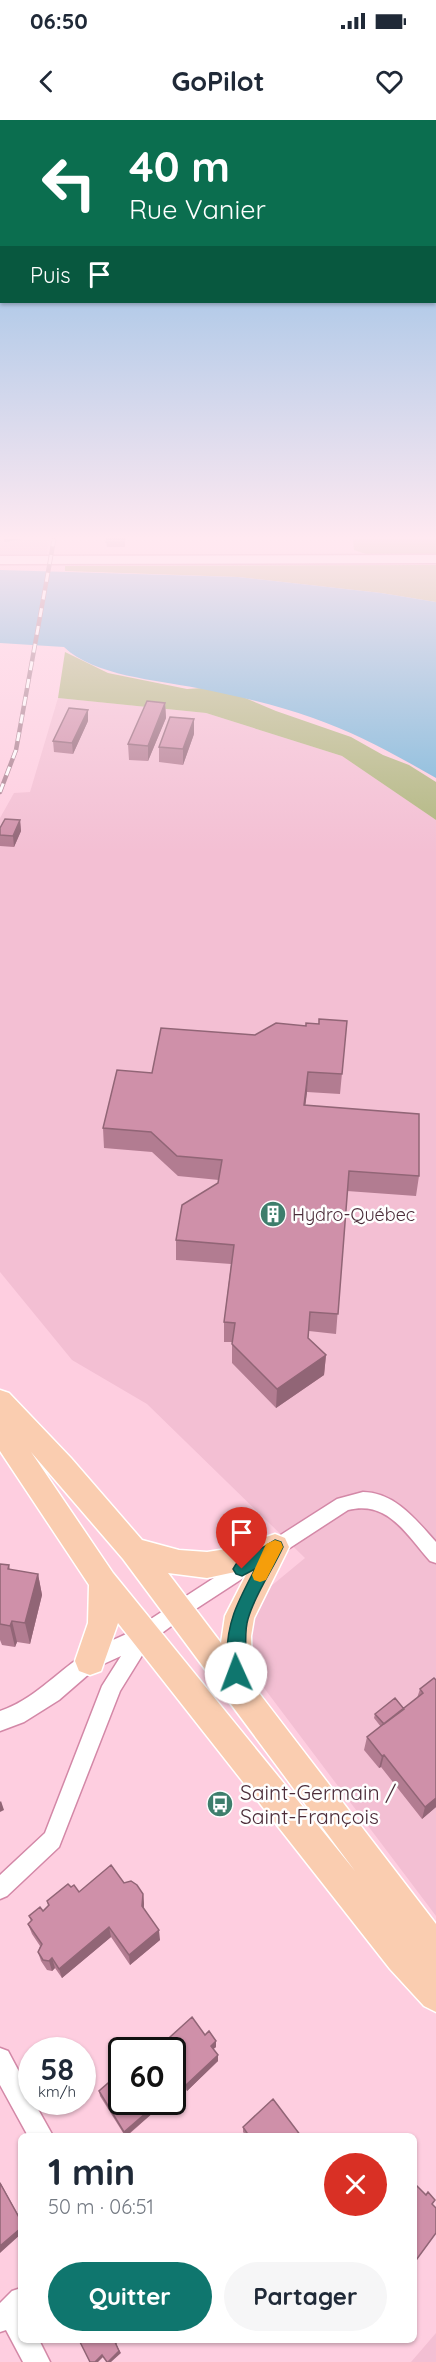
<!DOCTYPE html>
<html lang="fr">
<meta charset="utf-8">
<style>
:root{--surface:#fff;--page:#f6f6f7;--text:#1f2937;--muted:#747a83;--accent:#0f766e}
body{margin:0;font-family:Quicksand,sans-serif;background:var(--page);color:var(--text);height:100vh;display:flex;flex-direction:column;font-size:22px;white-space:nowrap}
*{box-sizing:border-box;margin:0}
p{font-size:20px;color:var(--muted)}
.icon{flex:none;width:33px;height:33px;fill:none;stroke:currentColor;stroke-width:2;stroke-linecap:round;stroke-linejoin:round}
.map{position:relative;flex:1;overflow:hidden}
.panel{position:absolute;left:18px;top:2013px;width:399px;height:210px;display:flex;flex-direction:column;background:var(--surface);border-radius:9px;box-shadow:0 2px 4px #0004}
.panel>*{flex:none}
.banner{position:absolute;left:0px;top:0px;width:436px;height:183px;box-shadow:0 2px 4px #0004;background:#0b6e4f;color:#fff;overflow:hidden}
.speed{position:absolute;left:18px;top:1917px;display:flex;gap:12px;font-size:30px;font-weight:700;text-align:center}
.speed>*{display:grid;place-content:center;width:78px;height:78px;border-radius:50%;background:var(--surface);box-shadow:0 2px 4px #0004;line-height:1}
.speed small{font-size:15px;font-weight:400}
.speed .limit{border:3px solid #111;border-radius:9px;background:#fff;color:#111}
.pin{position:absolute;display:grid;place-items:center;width:51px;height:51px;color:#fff;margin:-62px -26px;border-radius:50% 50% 50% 0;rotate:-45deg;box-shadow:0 0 6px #0007}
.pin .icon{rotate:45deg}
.me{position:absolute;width:66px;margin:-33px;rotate:358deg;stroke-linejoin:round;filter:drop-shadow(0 0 4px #0008)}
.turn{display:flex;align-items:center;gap:21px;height:126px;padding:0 30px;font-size:27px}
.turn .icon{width:78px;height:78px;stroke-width:2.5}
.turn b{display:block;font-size:42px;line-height:51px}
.then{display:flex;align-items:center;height:57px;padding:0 30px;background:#0003;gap:12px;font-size:22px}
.round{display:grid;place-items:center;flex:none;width:63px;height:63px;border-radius:32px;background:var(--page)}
.summary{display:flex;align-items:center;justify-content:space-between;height:102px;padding:0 30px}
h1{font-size:36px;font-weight:800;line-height:45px}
.button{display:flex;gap:12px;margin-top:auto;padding:12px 30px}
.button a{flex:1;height:69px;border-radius:36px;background:var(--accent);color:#fff;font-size:24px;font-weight:800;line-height:69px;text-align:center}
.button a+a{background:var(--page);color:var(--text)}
.status{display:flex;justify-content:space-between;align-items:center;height:42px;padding:0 30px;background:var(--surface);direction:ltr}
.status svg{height:16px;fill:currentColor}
header{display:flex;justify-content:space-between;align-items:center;height:78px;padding:0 30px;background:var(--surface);font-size:27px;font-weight:800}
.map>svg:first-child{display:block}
</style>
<div class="status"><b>06:50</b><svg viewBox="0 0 49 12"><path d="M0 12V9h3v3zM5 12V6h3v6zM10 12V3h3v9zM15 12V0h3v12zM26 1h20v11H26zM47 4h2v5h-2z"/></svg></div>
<header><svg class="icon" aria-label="back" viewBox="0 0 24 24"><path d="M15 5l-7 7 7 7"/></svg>GoPilot<svg class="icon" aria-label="heart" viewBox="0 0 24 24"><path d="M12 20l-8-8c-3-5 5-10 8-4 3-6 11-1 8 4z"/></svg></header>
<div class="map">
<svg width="436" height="2242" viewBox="0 0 436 2242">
<rect width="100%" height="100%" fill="#fecee0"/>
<path fill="#f3bfd3" d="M0,419H49L47,434H0Z
M58,578L206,593L342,636L436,700V1796L255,1556L243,1529L259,1476L305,1438L147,1284L72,1240L0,1152V698L14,673L30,672Z
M436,2213V2242H411Z"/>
<path fill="#afb67e" d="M353,419H436V434H366L354,430Z
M436,445V482L381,473L238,457L65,451V446Z
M65,532L108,553L187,569L219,567L276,591L351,617L383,635L409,645L436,662V700L342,636L206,593L58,578Z"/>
<path fill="#75b5d9" d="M0,450L238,457L381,473L436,482V658C396,635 356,613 313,598C275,584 236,576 197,568C157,560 94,556 64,527L0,523Z"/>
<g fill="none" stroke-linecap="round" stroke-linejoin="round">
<defs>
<path id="street" d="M363,1372C395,1372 417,1401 436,1422V1443L430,1441C406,1414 388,1380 348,1390L185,1496L151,1521L120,1571L59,1727L7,1776L0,1779V1755L45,1713L102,1566L121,1536L97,1547L59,1580L24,1602L0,1611V1591C33,1580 55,1554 83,1535C101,1523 123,1518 140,1506C206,1463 271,1421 337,1379Z
M0,1928L8,1931L32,1976V1982H34L53,2016H28L0,1965Z
M21,2168V2220H39L50,2242H23L6,2210L0,2212V2183L12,2171Z"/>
<path id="secondary" d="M436,435V443L0,444V436Z"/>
<path id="primary" d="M0,1270L9,1273L71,1338L142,1420L179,1430L207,1432L233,1428L275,1414L285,1418L289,1427L254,1498L251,1516L252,1564L436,1804V1892L424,1886L390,1849L118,1503L101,1551L90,1555L79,1551L75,1541L88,1503L89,1465L0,1331ZM31,1332L123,1439L355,1751L113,1453ZM249,1449L225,1496L221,1523L168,1453L207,1458Z"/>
</defs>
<use href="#street" stroke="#d388a7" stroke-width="3"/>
<use href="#secondary" stroke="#d388a7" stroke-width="3"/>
<use href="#primary" stroke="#fff" stroke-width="3"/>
<use href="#street" fill="#fff" fill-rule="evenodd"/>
<use href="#secondary" fill="#fff" fill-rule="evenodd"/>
<use href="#primary" fill="#facdb0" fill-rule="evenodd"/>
<defs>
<path id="rail" d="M0,672L16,630L54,419"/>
</defs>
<use href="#rail" stroke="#a8808f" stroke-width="4.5"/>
<use href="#rail" stroke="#fefefe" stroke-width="3" stroke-dasharray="9" stroke-linecap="butt"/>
</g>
<path fill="#b27c91" d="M106,422H125V427H107Z
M165,583L166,598L148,641L129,640L128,624Z
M88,601L73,634L54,632L53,621Z
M194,614L183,645L159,642V627Z
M20,700L21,711L14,727L0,726V708Z
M347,901L340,974L307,972L305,985L419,1056L416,1076L347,1071L336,1214L309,1211L308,1218L326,1235L324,1255L276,1288L232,1243V1222H224V1202L231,1144L176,1140V1120L218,1063L219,1060L178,1056L152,1032L104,1028L103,1008L152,953L255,915L306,906Z
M0,1444L9,1445L10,1450L38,1454L42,1475L30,1524L17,1522L15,1527L2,1525L0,1520Z
M436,1560V1687L422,1699L381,1647L379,1648L364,1630L367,1617L381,1607L374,1598L375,1594L404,1589L417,1578L420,1569Z
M124,1763L143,1774L144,1784V1789L160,1820L130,1845L111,1817L62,1858L55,1848L52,1851L47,1850L41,1841L38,1832L40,1826L32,1814L28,1804L31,1801L29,1796L43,1791L48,1786L47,1781L71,1767L79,1772Z
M205,1915L216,1921V1927L213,1929L218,1941L187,1971L172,1950V1930H159V1927Z
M99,1971L154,1986L155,1991L127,2016H125L100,1976Z
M243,2007L301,2016H246L243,2012Z"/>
<path fill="#916576" d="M4,419H24L4,422Z
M165,583L166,598L148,641V626Z
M88,590V601L73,634L72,623Z
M194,599V614L183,645V629Z
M20,700L21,711L14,727L13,716Z
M308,952L307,972L303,1005L304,985Z
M326,1235L324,1255L276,1288L277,1269Z
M38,1454L42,1475L30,1524L25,1503Z
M12,1501L17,1522L15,1527L10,1506Z
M384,1635L381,1647L379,1648L382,1636Z
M436,1678V1687L422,1699L425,1687Z
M1,1681L4,1690L0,1692V1682Z
M143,1774L144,1784L143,1796L142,1786Z
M109,1807L111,1817L62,1858L59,1849Z
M159,1810L160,1820L130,1845L129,1835Z
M52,1838L55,1848L52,1851L49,1841Z
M216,1921V1927L211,1931V1926Z
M218,1935V1941L187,1971L186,1965Z
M154,1986L155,1991L126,2016L124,2012Z
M0,2062L21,2100V2101L0,2063Z
M21,2108V2114L0,2133V2126Z
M117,2220H121L116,2224L121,2233L111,2242H108L115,2222Z
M102,2235L104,2236L98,2242H95Z"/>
<path fill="#cf90a9" stroke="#916576" stroke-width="1.5" d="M107,419H125L124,422H106Z
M147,581L165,583L148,626L128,624Z
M69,588L88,590L72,623L53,621Z
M170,597L194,599L183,629L159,627Z
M5,699L20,700L13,716L0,715V708Z
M319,899L347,901L342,954L308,952L304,985L419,994V1056L349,1051L338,1194L310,1192L308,1218L326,1235L277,1269L232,1224L235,1203L224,1202L234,1125L176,1120L182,1085L218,1063L222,1040L177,1036L151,1012L103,1008L117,950L152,953L161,908L255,915L276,903L306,906V903L319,904Z
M0,1444L9,1445L8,1449L38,1454L25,1503L12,1501L10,1506L0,1504Z
M434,1558L436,1560V1678L425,1687L384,1635L382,1636L367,1617L423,1573L420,1569Z
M395,1578L404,1589L384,1604L375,1594Z
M111,1745L124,1763L131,1761L137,1765L143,1774L142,1786L159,1810L129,1835L109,1807L59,1849L52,1838L49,1841L43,1840L38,1832L42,1824L28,1804L32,1800L29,1796L40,1787L43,1791L49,1785L47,1781L68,1764L71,1767L74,1765L79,1772Z
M192,1897L205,1915L209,1911L216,1921L211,1926L218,1935L186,1965L172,1946V1930H162L159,1927Z
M122,1951V1982H151L154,1986L124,2012L99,1971Z
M273,1979L301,2016H249L243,2007Z
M0,2063L21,2101V2108L0,2126Z
M414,2063L426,2075L428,2072L435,2080L432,2084L436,2088V2113L414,2143Z
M79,2220H117L115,2222L119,2231L108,2242H107L102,2235L95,2242H90Z"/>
<linearGradient id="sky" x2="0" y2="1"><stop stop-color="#7ab4e2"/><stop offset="0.57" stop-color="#ffe9f1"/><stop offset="1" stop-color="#ffe9f1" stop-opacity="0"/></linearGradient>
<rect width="436" height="733" fill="url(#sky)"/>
<path fill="#0f766e" stroke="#0a4d48" stroke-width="1.5" d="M275,1420L281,1422L283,1427C272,1451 255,1474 248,1499C242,1518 250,1542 243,1559L236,1562L230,1559C227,1552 228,1544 227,1535C227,1500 239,1480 255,1449L242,1456L236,1454L233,1449L236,1444Z"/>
<path fill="#f59e0b" d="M275,1420L281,1422L283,1427L266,1460L260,1462L254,1460L252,1455L266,1424Z"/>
<defs>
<symbol id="building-disc" viewBox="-11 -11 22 22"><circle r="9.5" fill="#3e7e6c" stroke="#fefefe"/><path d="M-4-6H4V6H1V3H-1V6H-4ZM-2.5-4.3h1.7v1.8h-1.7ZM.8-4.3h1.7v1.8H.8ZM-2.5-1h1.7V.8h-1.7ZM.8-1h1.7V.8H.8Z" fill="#fff"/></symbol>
<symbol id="bus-disc" viewBox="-11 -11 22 22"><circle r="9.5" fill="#3e7e6c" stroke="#fefefe"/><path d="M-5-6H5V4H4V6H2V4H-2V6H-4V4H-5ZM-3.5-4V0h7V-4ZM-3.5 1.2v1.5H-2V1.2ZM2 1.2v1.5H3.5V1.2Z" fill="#fff"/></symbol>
</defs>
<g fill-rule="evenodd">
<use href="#building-disc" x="258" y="1079" width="30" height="30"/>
<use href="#bus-disc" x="205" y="1669" width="30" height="30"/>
</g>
<g text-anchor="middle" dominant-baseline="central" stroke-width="5" stroke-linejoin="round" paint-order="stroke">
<g font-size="18" fill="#4b2c39" stroke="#fefefe" text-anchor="start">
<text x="292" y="1094">Hydro-Québec</text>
</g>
<g font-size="21" fill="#4b2c39" stroke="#fefefe" text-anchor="start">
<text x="240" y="1672">Saint-Germain /<tspan x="240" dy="24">Saint-François</tspan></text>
</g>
</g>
</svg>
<div class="speed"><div>58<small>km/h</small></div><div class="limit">60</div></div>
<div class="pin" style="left:242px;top:1449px;background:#d93025"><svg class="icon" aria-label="arrive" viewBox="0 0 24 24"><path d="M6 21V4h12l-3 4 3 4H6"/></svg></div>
<svg class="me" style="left:236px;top:1553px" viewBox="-20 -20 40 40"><circle r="19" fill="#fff"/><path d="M0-13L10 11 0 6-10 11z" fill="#0f766e"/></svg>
<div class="banner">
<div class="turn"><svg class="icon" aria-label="left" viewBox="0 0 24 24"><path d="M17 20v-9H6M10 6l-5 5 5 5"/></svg><div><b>40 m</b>Rue Vanier</div></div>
<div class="then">Puis<svg class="icon" aria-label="arrive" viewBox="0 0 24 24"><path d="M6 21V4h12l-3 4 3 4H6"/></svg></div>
</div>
<section class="panel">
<div class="summary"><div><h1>1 min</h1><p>50 m · 06:51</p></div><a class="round" style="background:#d93025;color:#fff"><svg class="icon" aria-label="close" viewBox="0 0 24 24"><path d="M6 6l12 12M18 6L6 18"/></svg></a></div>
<div class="button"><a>Quitter</a><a>Partager</a></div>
</section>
</div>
